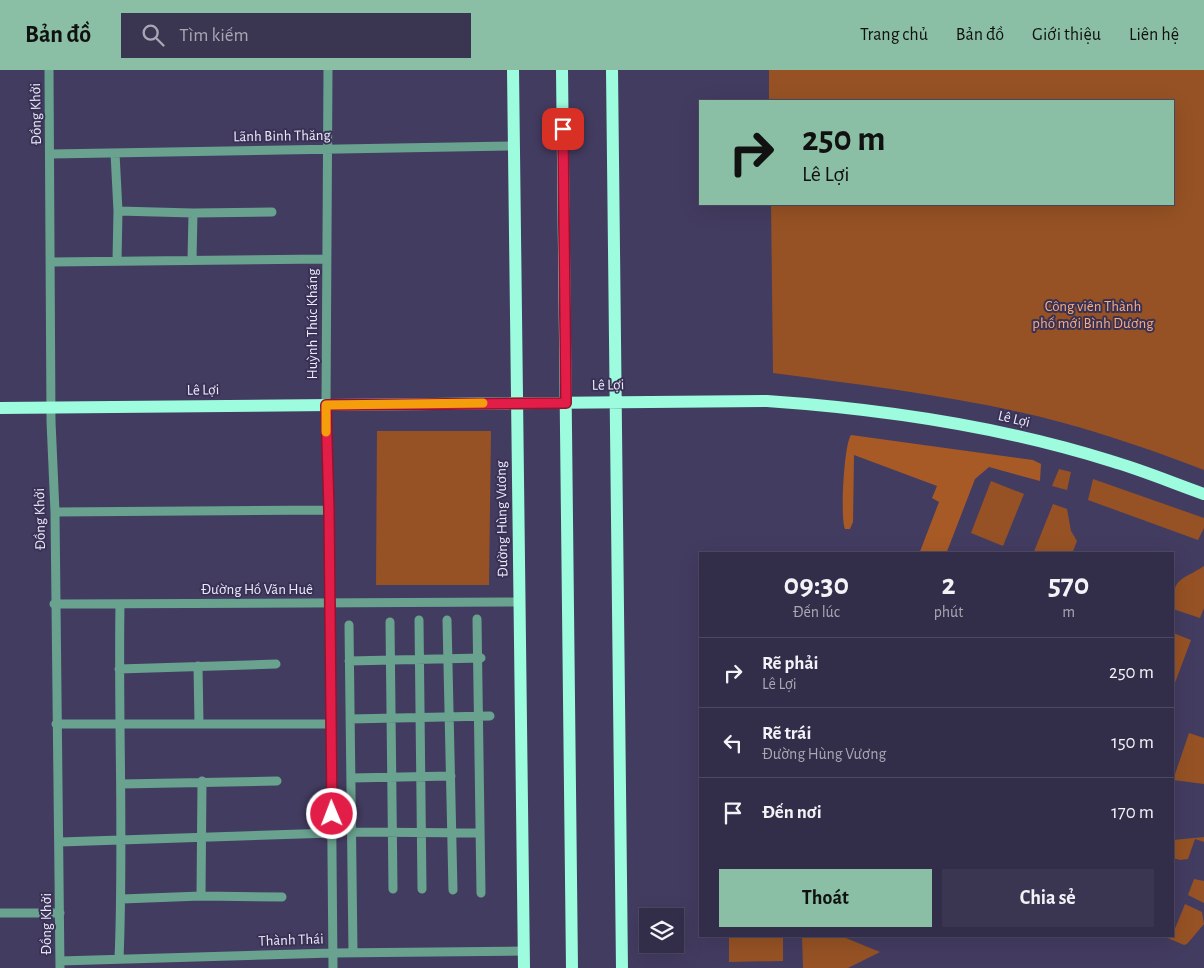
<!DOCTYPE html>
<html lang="vi">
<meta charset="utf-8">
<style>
:root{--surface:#322d49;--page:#3a3550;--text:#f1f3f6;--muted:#a8a8b4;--line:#4d4961;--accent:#8abfa5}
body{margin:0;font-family:"Alegreya Sans",sans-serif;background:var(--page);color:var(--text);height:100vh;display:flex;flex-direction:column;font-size:19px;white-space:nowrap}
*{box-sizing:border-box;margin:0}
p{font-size:16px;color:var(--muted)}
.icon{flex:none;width:28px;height:28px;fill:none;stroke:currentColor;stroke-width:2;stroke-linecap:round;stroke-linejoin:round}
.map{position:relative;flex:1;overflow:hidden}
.side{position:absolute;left:699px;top:482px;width:475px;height:385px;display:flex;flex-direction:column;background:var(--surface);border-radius:0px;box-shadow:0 5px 20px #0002,0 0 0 1px var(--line)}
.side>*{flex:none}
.hud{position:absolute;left:699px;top:30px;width:475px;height:105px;border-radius:0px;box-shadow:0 5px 20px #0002,0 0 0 1px var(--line);background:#8abfa5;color:#111;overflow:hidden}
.tools{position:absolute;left:639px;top:838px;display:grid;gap:10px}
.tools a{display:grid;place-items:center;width:45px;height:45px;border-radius:0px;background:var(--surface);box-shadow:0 5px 20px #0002,0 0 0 1px var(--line);font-size:25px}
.pin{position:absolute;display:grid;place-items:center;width:42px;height:42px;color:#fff;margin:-21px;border-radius:10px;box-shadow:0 2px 8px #0006}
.me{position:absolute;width:55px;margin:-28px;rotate:359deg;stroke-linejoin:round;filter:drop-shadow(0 0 4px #0008)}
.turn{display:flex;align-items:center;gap:18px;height:105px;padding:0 20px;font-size:22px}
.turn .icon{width:65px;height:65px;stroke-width:2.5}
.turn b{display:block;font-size:35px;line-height:42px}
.eta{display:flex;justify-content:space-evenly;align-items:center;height:85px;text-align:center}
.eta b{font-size:30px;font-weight:700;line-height:35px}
.action{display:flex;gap:10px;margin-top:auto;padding:10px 20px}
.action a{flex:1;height:58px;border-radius:0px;background:var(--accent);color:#111;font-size:20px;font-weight:700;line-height:58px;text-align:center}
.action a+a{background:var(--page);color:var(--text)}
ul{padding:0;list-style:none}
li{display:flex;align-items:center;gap:15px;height:70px;padding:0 20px;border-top:1px solid var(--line)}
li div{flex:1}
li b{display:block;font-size:19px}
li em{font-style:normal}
header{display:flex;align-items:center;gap:30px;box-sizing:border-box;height:70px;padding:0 25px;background:var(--accent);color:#111}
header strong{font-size:24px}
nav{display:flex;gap:28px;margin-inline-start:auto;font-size:18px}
.search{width:350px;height:45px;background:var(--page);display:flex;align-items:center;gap:12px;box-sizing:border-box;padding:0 18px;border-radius:0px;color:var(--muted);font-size:19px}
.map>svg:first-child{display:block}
</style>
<header>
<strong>Bản đồ</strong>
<div class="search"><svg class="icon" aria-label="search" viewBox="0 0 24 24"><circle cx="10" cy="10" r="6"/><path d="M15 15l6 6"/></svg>Tìm kiếm</div>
<nav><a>Trang chủ</a><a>Bản đồ</a><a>Giới thiệu</a><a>Liên hệ</a></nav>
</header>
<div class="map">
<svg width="1204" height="898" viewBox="0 0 1204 898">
<rect width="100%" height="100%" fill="#433c61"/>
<path fill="#965224" d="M769,0H1204V400C1157,382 1109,365 1060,352C966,327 869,316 773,303L771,134H1172V31H769Z
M377,361H491L489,515H376Z
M1059,399L1071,402L1067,420L1052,416Z
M1093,409L1204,448V458L1198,470L1088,430Z
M991,411L1024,424L1003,476L971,463Z
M1053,434L1067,439L1071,461L1077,471L1072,484H1033Z
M1204,496V538L1200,548L1173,539C1172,506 1182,511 1204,496Z
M1173,563L1191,570L1173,618Z
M1189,663L1204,668V714L1173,710Z
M1204,767V772L1195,769L1188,789L1180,790L1173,788V770Z
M1194,809L1204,811V833L1188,825Z
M1185,834L1202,842L1204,854L1187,874L1184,875L1163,866H1172Z
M729,866H783V891L729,892Z
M802,866H841L880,882L848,898H803Z"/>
<path fill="#a75a26" d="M851,365L1033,390L1041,394L1040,411L989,397L975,409L946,484H919L939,432L932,428L937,416L854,385L853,452L850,459H845C840,448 844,374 851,365Z"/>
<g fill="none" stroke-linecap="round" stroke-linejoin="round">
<path stroke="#69a28f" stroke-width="9" d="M49,0L51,351L55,442L60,898
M328,0L326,335L329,440L333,898
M115,83L118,141L117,191
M51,84L514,76
M118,141L193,143L272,142
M192,190L193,143
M51,192L326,189
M55,442L329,440
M54,534L519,532
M477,549L481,823
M419,550L422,819
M447,550L453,820
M390,552L393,819
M349,555L353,883
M349,591L481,588
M198,596L199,654
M119,599L276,594
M350,649L490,646
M56,654H331
M351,708L451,706
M121,714L277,711
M352,762L480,763
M60,772L332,763
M201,826L202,711
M122,829L201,826L282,827
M0,843H60
M119,889C124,771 118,652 120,534
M60,891L333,883L523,881"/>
<path stroke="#9cfcdd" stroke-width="12" d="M513,0L524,898
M562,0L572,898
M612,0L622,898
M0,338L767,331C883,339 1000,356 1111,391C1142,400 1173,413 1204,424"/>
</g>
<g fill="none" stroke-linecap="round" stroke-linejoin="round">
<defs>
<path id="route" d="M332,744L329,440L326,335L566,333L563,59"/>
</defs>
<use href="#route" stroke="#92132f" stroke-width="12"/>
<use href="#route" stroke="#e11d48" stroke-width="9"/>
<path stroke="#f59e0b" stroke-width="9" d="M326,362V335L483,333"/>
</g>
<g text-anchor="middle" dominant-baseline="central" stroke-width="4" stroke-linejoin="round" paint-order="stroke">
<g font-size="15" fill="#eceafc" stroke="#393255">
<text transform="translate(36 44) rotate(-91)">Đồng Khởi</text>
<text transform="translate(282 66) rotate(-1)">Lãnh Binh Thăng</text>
<text transform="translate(312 254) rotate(-90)">Huỳnh Thúc Kháng</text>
<text transform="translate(608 315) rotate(-1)">Lê Lợi</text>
<text transform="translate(203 320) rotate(-1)">Lê Lợi</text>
<text transform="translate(1014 349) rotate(13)">Lê Lợi</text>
<text transform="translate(40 449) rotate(-91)">Đồng Khởi</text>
<text transform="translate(502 449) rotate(-91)">Đường Hùng Vương</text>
<text x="257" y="519">Đường Hồ Văn Huê</text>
<text transform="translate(46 854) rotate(-90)">Đồng Khởi</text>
<text transform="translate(291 870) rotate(-2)">Thành Thái</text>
</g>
<g font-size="15" fill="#f8ac7f" stroke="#393255">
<text x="1093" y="236">Công viên Thành<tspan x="1093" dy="17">phố mới Bình Dương</tspan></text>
</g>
</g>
</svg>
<div class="tools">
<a><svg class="icon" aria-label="layers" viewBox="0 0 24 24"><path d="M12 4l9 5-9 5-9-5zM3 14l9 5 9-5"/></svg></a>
</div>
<div class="pin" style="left:563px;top:59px;background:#d93025"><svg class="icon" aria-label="arrive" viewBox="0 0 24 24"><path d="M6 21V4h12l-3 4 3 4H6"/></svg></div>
<svg class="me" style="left:332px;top:744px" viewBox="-20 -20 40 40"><circle r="17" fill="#e11d48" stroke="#fff" stroke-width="3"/><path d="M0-11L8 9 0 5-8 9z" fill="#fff"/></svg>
<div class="hud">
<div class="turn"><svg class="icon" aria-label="right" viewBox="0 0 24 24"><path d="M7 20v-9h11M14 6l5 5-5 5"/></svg><div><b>250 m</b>Lê Lợi</div></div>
</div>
<section class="side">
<div class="eta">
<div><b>09:30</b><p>Đến lúc</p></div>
<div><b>2</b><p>phút</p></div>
<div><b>570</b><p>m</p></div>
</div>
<ul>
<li><svg class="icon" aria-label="right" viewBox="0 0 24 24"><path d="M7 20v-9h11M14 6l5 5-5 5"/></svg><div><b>Rẽ phải</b><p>Lê Lợi</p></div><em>250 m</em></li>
<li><svg class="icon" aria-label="left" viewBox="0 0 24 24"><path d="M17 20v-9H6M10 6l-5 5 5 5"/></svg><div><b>Rẽ trái</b><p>Đường Hùng Vương</p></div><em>150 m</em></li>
<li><svg class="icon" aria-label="arrive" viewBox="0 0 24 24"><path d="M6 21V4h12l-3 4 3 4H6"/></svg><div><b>Đến nơi</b></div><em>170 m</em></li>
</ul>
<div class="action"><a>Thoát</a><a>Chia sẻ</a></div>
</section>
</div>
